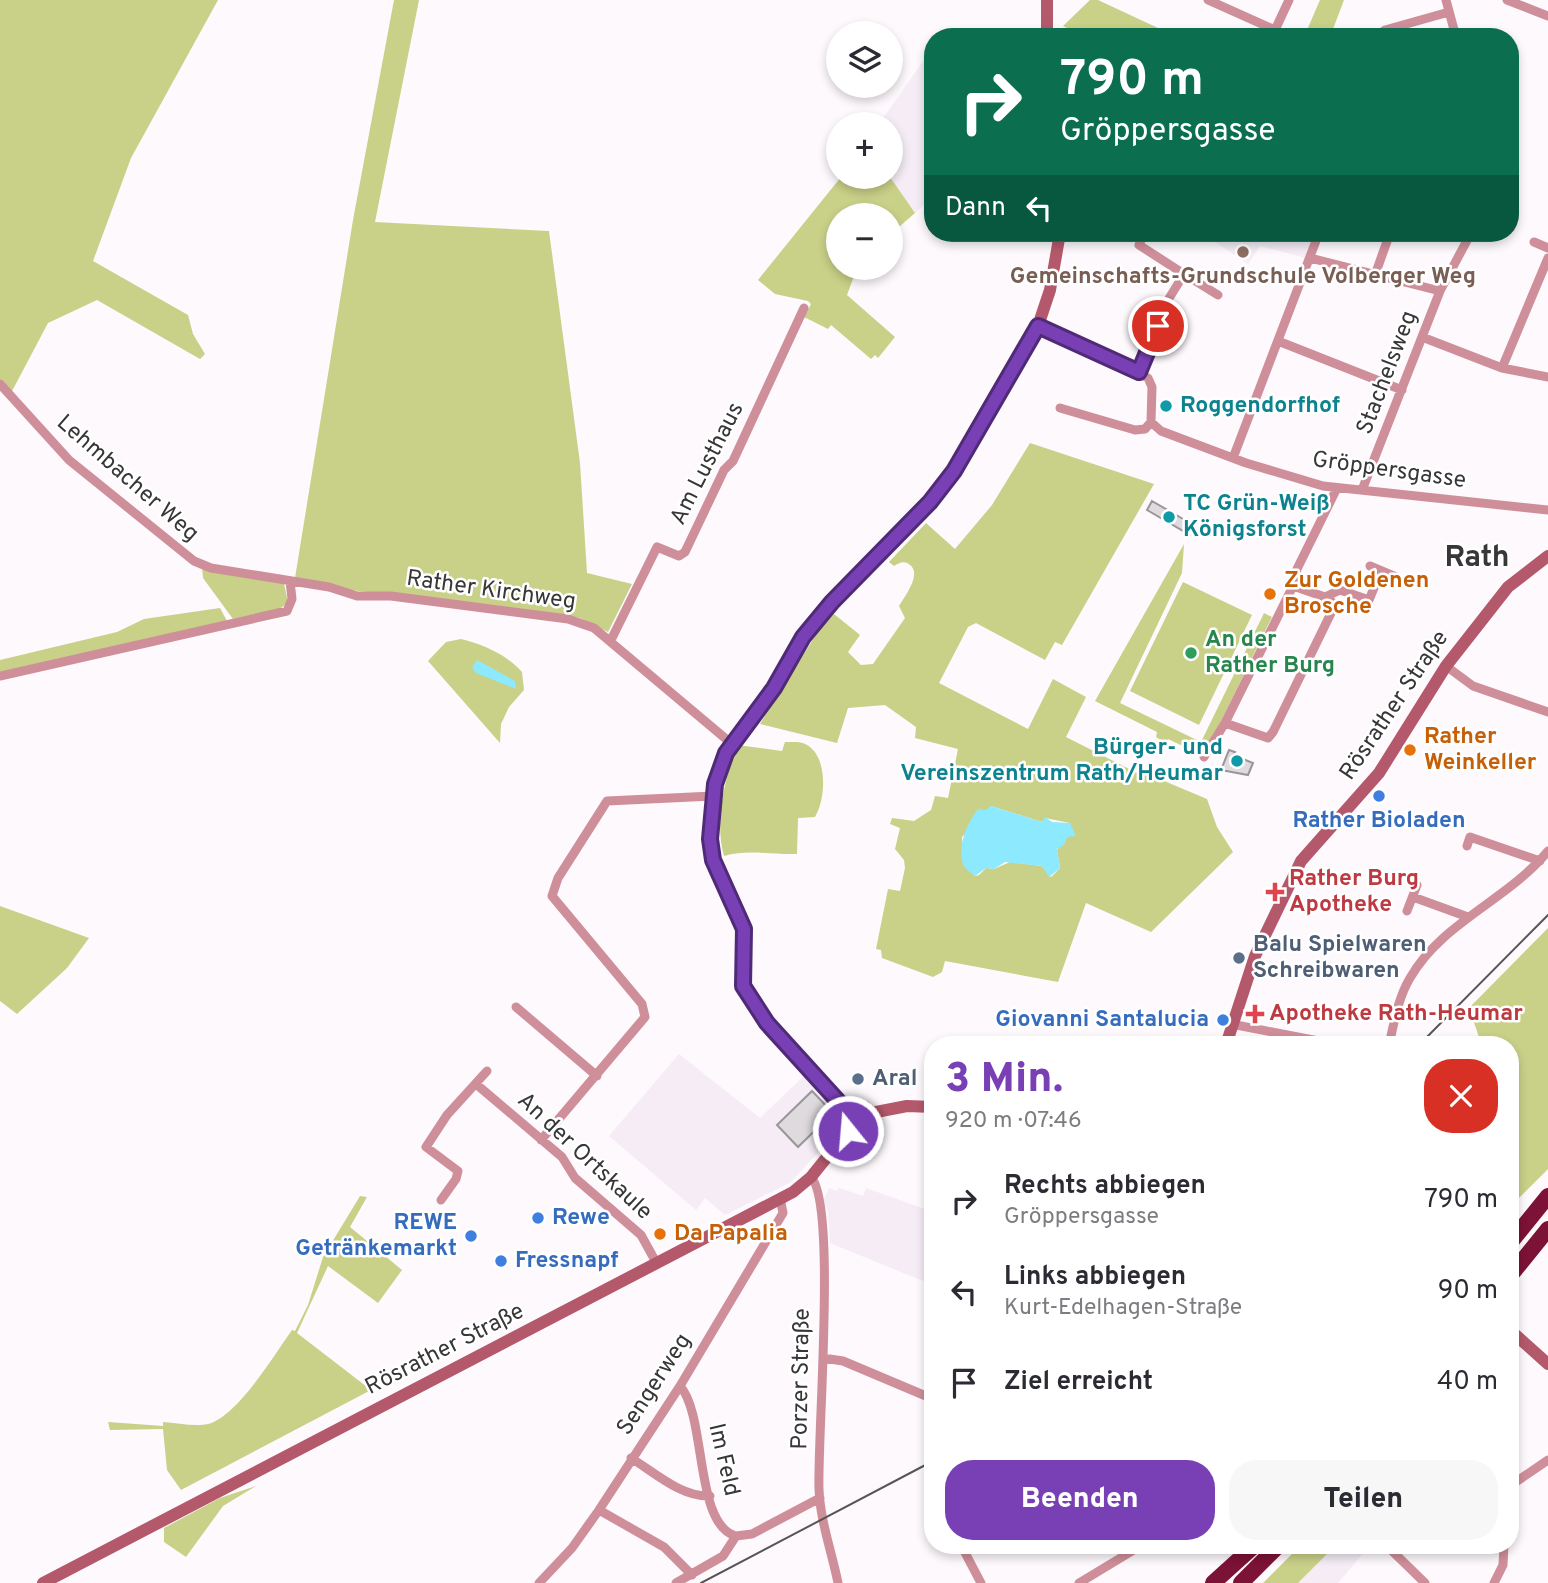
<!DOCTYPE html>
<html lang="de">
<meta charset="utf-8">
<style>
:root{--surface:#fff;--page:#f7f7f7;--text:#2b2b33;--muted:#7c7c81;--accent:#7940b6}
body{margin:0;font-family:Overpass,sans-serif;background:var(--page);color:var(--text);height:100vh;display:flex;flex-direction:column;font-size:26px;white-space:nowrap}
*{box-sizing:border-box;margin:0}
p{font-size:23px;color:var(--muted)}
.icon{flex:none;width:38px;height:38px;fill:none;stroke:currentColor;stroke-width:2;stroke-linecap:round;stroke-linejoin:round}
.map{position:relative;flex:1;overflow:hidden}
.details{position:absolute;left:924px;top:1036px;width:595px;height:518px;display:flex;flex-direction:column;background:var(--surface);border-radius:28px;box-shadow:0 4px 10px #0003}
.details>*{flex:none}
.guide{position:absolute;left:924px;top:28px;width:595px;height:214px;border-radius:28px;box-shadow:0 4px 10px #0003;background:#0b6e4f;color:#fff;overflow:hidden}
.buttons{position:absolute;left:826px;top:21px;display:grid;gap:14px}
.buttons a{display:grid;place-items:center;width:77px;height:77px;border-radius:50%;background:var(--surface);box-shadow:0 4px 10px #0003;font-size:35px}
.pin{position:absolute;display:grid;place-items:center;width:60px;height:60px;color:#fff;margin:-30px;border:4px solid #fff;border-radius:50%;box-shadow:0 2px 7px #0007}
.me{position:absolute;width:77px;margin:-38px;rotate:343deg;stroke-linejoin:round;filter:drop-shadow(0 0 5px #0008)}
.turn{display:flex;align-items:center;gap:24px;height:147px;padding:0 21px;font-size:32px}
.turn .icon{width:91px;height:91px;stroke-width:2.5}
.turn b{display:block;font-size:49px;line-height:60px}
.then{display:flex;align-items:center;height:66px;padding:0 21px;background:#0003;gap:14px;font-size:26px}
.round{display:grid;place-items:center;flex:none;width:74px;height:74px;border-radius:28px;background:var(--page)}
.overview{display:flex;align-items:center;justify-content:space-between;height:119px;padding:0 21px}
h1{font-size:42px;font-weight:800;line-height:52px;color:var(--accent)}
.action{display:flex;gap:14px;margin-top:auto;padding:14px 21px}
.action a{flex:1;height:80px;border-radius:28px;background:var(--accent);color:#fff;font-size:28px;font-weight:800;line-height:80px;text-align:center}
.action a+a{background:var(--page);color:var(--text)}
ul{padding:0;list-style:none}
li{display:flex;align-items:center;gap:21px;height:91px;padding:0 21px}
li div{flex:1}
li b{display:block;font-size:26px}
li em{font-style:normal}
.map>svg:first-child{display:block}
</style>
<div class="map">
<svg width="1548" height="1583" viewBox="0 0 1548 1583">
<rect width="100%" height="100%" fill="#fdf9fd"/>
<path fill="#f5ecf6" d="M924,60L933,73V185L926,203L915,213L890,177L891,124H879Z
M1202,233H1316L1306,258L1260,246L1248,264Z
M679,1054L760,1118L805,1075L838,1109L837,1132L791,1182L725,1215L705,1198L696,1210L609,1136Z
M829,1188L837,1191L839,1188L863,1196L866,1188L933,1212V1285L830,1243L828,1211L823,1201Z
M1336,1545H1370L1338,1583H1298Z"/>
<path fill="#c9d088" fill-rule="evenodd" d="M0,0H218L131,158L93,261L188,315L193,334L205,354L200,359L97,300L48,323L11,393L0,381Z
M394,0H419L375,222L549,231L580,463L587,573L632,584L608,632L580,618L559,614L350,590L295,578L353,220Z
M1090,0H1098L1158,28L1149,37H1085L1063,26Z
M1320,0H1344L1330,37H1304Z
M841,177H890L915,213L891,234V215H838V268H857L847,295L895,337L878,358L875,355L871,359L831,325L828,329L804,317L811,304L808,301L775,294L758,280Z
M1030,443L1154,484L1062,645L1055,642L1045,660L976,623L968,627L939,683L1028,729L1053,679L1086,697L1066,737L1137,773L1138,770L1207,799L1217,827L1233,852L1151,932L1086,903L1058,982L945,961L942,972L933,977L882,958L881,950L876,949L888,889L900,891L905,868L904,860L895,849L900,828L890,824L892,818L914,821L931,810L935,796L948,798L958,749L915,738L916,727L885,705L848,708L837,743L760,724L817,633L834,614L860,635L848,652L861,665L873,664L905,618L899,606C905,596 922,574 910,565C904,560 899,563 894,566L889,562L926,523L955,549L992,505ZM991,806L1042,822L1045,818L1070,823L1072,831L1057,850L1060,868L1051,877L1042,866L1010,862L994,869L986,868L979,875L975,876L963,864L962,837Z
M1184,544L1182,573L1120,703L1201,742L1264,613L1272,617L1204,756L1168,739L1165,743L1156,737L1157,732L1095,701Z
M202,567L284,584L288,602L280,609L233,619L203,578Z
M1183,582L1252,615L1199,725L1130,691Z
M220,608L227,621L0,673V660L117,632L144,619Z
M461,639C484,645 506,654 522,672L524,690L509,707L501,724L500,743L428,661L446,642Z
M785,742C792,742 802,741 807,745C828,757 826,799 815,817L798,818L797,854C773,855 748,849 724,856C714,821 725,778 737,745L782,751Z
M0,906L89,938L67,968L17,1014L0,1001Z
M1548,928V1169L1510,1207V1045H1479L1480,1040L1469,1008Z
M360,1196L367,1197L350,1227L402,1270L378,1303L328,1266L297,1333L371,1390L181,1490L167,1470L163,1429L110,1430L108,1422L163,1426V1422C177,1423 195,1427 208,1424C238,1416 274,1355 292,1330L295,1331L308,1305L323,1257Z
M256,1486L223,1506L186,1557L164,1542V1528L220,1498Z
M1301,1545H1336L1298,1583H1263Z"/>
<path fill="#8de9fe" d="M477,660L515,681L516,689L476,673L472,667Z
M991,806L1042,822L1045,817L1052,822L1070,823L1076,836L1067,837L1064,845L1057,849L1060,868L1049,877L1042,866L1005,862L994,869L986,868L975,876C971,872 967,871 964,866C956,848 967,823 978,809L986,810Z"/>
<path fill="#dedadd" stroke="#999598" stroke-width="2" d="M1152,501L1190,523L1185,532L1147,510Z
M1229,750L1235,752L1233,755L1253,763L1248,775L1221,770Z
M812,1091L833,1113L798,1147L777,1125Z"/>
<g fill="none" stroke-linecap="round" stroke-linejoin="round">
<path stroke="#cf8f9a" stroke-width="9" d="M1208,0L1275,30L1289,0
M1446,0L1456,37
M1507,0L1548,16
M1377,37L1385,30L1449,12
M1534,242L1548,248
M1310,258L1440,291
M1184,274L1218,295
M1375,275L1390,233
M1038,326L1148,378L1152,387L1151,422L1161,431L1246,463L1323,486L1548,510
M1422,337L1502,368L1548,258
M1278,341L1402,390
M1502,368L1548,377
M1139,372L1168,300L1184,274L1139,245L1144,233
M0,384L69,460L194,561L211,568L329,587L357,596H391L568,619L594,628L732,744
M1060,408L1135,430L1145,429L1151,422
M1233,458L1319,233
M1362,490L1440,291L1471,233
M1370,566L1396,577
M1325,597L1340,590L1369,600L1381,571
M611,640L657,547L679,556L685,552L724,470L733,461L804,308
M1446,666L1473,686L1548,712
M0,676L287,611L292,599L290,581
M1225,723L1268,738L1273,732L1332,611V602L1325,597L1293,586
M1204,757L1225,723L1293,586L1297,569L1337,488
M1467,846L1470,837L1540,861
M1413,897L1468,917
M1407,911L1417,885
M516,1007L597,1076
M1231,1024L1339,1045
M1389,1045C1394,1023 1398,998 1410,978C1442,922 1508,900 1548,851
M476,1084L562,1157L575,1178L641,1235L657,1264
M541,1140L645,1017L642,1004L552,896L558,878L607,801L713,796
M811,1177C837,1204 817,1438 819,1489C820,1520 832,1553 838,1583
M441,1200L456,1179L458,1171L426,1147L447,1115L487,1071
M823,1358L843,1361L933,1399
M680,1386C707,1416 694,1525 736,1536
M631,1458C655,1473 681,1497 710,1496
M933,1481L929,1483L933,1491
M1510,1486L1548,1460
M599,1510L664,1547L692,1575
M961,1545L981,1583
M1386,1545L1425,1583
M539,1583L572,1548L599,1510L680,1386L783,1213L780,1198
M676,1583L723,1556L736,1536L752,1534L820,1498
M1079,1583L1142,1545
M1494,1583L1503,1565L1504,1545"/>
<path stroke="#b4596c" stroke-width="12" d="M1047,0V37
M1226,1045L1255,956L1301,861L1379,773L1446,666L1508,587L1548,556
M843 1120a15 15 0 1 1 30 0a15 15 0 1 1-30 0Z
M847,1111L767,1023L743,986L744,929L713,860L711,839L715,784L726,753L774,688L816,620L930,502L957,467L1038,326L1050,290L1060,233
M871,1113L907,1106L933,1107
M1510,1330L1548,1364
M43,1583L793,1192L811,1177L848,1131"/>
<path stroke="#7c1235" stroke-width="16" d="M1510,1243L1548,1196
M1510,1276L1548,1229
M1213,1583L1255,1545
M1241,1583L1279,1545"/>
<path stroke="#565556" stroke-width="2" d="M1419,1045L1548,915
M701,1583L933,1461"/>
</g>
<g fill="none" stroke-linecap="round" stroke-linejoin="round">
<defs>
<path id="route" d="M848,1131L843,1119L847,1111L767,1023L743,986L744,929L713,860L710,839L715,784L726,753L774,688L803,637L832,602L930,502L954,471L1038,326L1139,372L1158,326"/>
</defs>
<use href="#route" stroke="#4f2a76" stroke-width="18"/>
<use href="#route" stroke="#7940b6" stroke-width="12"/>
</g>
<circle fill="#8d6e63" stroke="#fff" stroke-width="2.5" cx="1243" cy="252" r="7"/>
<g fill="#0f9aa8" stroke="#fff" stroke-width="2.5">
<circle cx="1166" cy="406" r="7"/>
<circle cx="1169" cy="517" r="7"/>
<circle cx="1237" cy="761" r="7"/>
</g>
<g fill="#e8710a" stroke="#fff" stroke-width="2.5">
<circle cx="1270" cy="594" r="7"/>
<circle cx="1410" cy="750" r="7"/>
<circle cx="660" cy="1234" r="7"/>
</g>
<circle fill="#2e9e5b" stroke="#fff" stroke-width="2.5" cx="1191" cy="653" r="7"/>
<g fill="#3f7fe0" stroke="#fff" stroke-width="2.5">
<circle cx="1379" cy="796" r="7"/>
<circle cx="1223" cy="1020" r="7"/>
<circle cx="538" cy="1218" r="7"/>
<circle cx="471" cy="1236" r="7"/>
<circle cx="501" cy="1261" r="7"/>
</g>
<g fill="#e0444e" stroke="#fff" stroke-width="2.5">
<path d="M1271.5 881.5h7v7h7v7h-7v7h-7v-7h-7v-7h7z"/>
<path d="M1251.5 1003.5h7v7h7v7h-7v7h-7v-7h-7v-7h7z"/>
</g>
<g fill="#5c6f8a" stroke="#fff" stroke-width="2.5">
<circle cx="1239" cy="958" r="7"/>
<circle cx="858" cy="1079" r="7"/>
</g>
<g text-anchor="middle" dominant-baseline="central" stroke-width="5" stroke-linejoin="round" paint-order="stroke">
<g font-size="23" font-weight="bold" fill="#785e54" stroke="#fff">
<text x="1243" y="277">Gemeinschafts-Grundschule Volberger Weg</text>
</g>
<g font-size="23" fill="#383738" stroke="#fff">
<text transform="translate(1388 373) rotate(-69)">Stachelsweg</text>
<text transform="translate(708 464) rotate(-63)">Am Lusthaus</text>
<text transform="translate(1389 471) rotate(8)">Gröppersgasse</text>
<text transform="translate(127 479) rotate(41)">Lehmbacher Weg</text>
<text transform="translate(491 591) rotate(8)">Rather Kirchweg</text>
<text transform="translate(1395 706) rotate(-56)">Rösrather Straße</text>
<text transform="translate(584 1157) rotate(43)">An der Ortskaule</text>
<text transform="translate(445 1350) rotate(-27)">Rösrather Straße</text>
<text transform="translate(802 1379) rotate(-89)">Porzer Straße</text>
<text transform="translate(655 1385) rotate(-57)">Sengerweg</text>
<text transform="translate(723 1460) rotate(77)">Im Feld</text>
</g>
<g font-size="23" font-weight="bold" fill="#0d838f" stroke="#fff" text-anchor="start">
<text x="1180" y="406">Roggendorfhof</text>
<text x="1183" y="504">TC Grün-Weiß<tspan x="1183" dy="26">Königsforst</tspan></text>
<text x="1223" y="748" text-anchor="end">Bürger- und<tspan x="1223" dy="26">Vereinszentrum Rath/Heumar</tspan></text>
</g>
<g font-size="23" font-weight="bold" fill="#c56008" stroke="#fff" text-anchor="start">
<text x="1284" y="581">Zur Goldenen<tspan x="1284" dy="26">Brosche</tspan></text>
<text x="1424" y="737">Rather<tspan x="1424" dy="26">Weinkeller</tspan></text>
<text x="674" y="1234">Da Papalia</text>
</g>
<g font-size="23" font-weight="bold" fill="#27864d" stroke="#fff" text-anchor="start">
<text x="1205" y="640">An der<tspan x="1205" dy="26">Rather Burg</tspan></text>
</g>
<g font-size="23" font-weight="bold" fill="#366cbe" stroke="#fff" text-anchor="end">
<text x="1379" y="821" text-anchor="middle">Rather Bioladen</text>
<text x="1209" y="1020">Giovanni Santalucia</text>
<text x="552" y="1218" text-anchor="start">Rewe</text>
<text x="457" y="1223">REWE<tspan x="457" dy="26">Getränkemarkt</tspan></text>
<text x="515" y="1261" text-anchor="start">Fressnapf</text>
</g>
<g font-size="23" font-weight="bold" fill="#be3a42" stroke="#fff" text-anchor="start">
<text x="1289" y="879">Rather Burg<tspan x="1289" dy="26">Apotheke</tspan></text>
<text x="1269" y="1014">Apotheke Rath-Heumar</text>
</g>
<g font-size="23" font-weight="bold" fill="#4e5e75" stroke="#fff" text-anchor="start">
<text x="1253" y="945">Balu Spielwaren<tspan x="1253" dy="26">Schreibwaren</tspan></text>
<text x="872" y="1079">Aral</text>
</g>
<g font-size="30" font-weight="bold" fill="#383738" stroke="#fff">
<text x="1477" y="558">Rath</text>
</g>
</g>
</svg>
<div class="buttons">
<a><svg class="icon" aria-label="layers" viewBox="0 0 24 24"><path d="M12 4l9 5-9 5-9-5zM3 14l9 5 9-5"/></svg></a>
<a>+</a>
<a>−</a>
</div>
<div class="pin" style="left:1158px;top:326px;background:#d93025"><svg class="icon" aria-label="arrive" viewBox="0 0 24 24"><path d="M6 21V4h12l-3 4 3 4H6"/></svg></div>
<svg class="me" style="left:848px;top:1131px" viewBox="-20 -20 40 40"><circle r="17" fill="#7940b6" stroke="#fff" stroke-width="3"/><path d="M0-11L8 9 0 5-8 9z" fill="#fff"/></svg>
<div class="guide">
<div class="turn"><svg class="icon" aria-label="right" viewBox="0 0 24 24"><path d="M7 20v-9h11M14 6l5 5-5 5"/></svg><div><b>790 m</b>Gröppersgasse</div></div>
<div class="then">Dann<svg class="icon" aria-label="left" viewBox="0 0 24 24"><path d="M17 20v-9H6M10 6l-5 5 5 5"/></svg></div>
</div>
<section class="details">
<div class="overview"><div><h1>3 Min.</h1><p>920 m · 07:46</p></div><a class="round" style="background:#d93025;color:#fff"><svg class="icon" aria-label="close" viewBox="0 0 24 24"><path d="M6 6l12 12M18 6L6 18"/></svg></a></div>
<ul>
<li><svg class="icon" aria-label="right" viewBox="0 0 24 24"><path d="M7 20v-9h11M14 6l5 5-5 5"/></svg><div><b>Rechts abbiegen</b><p>Gröppersgasse</p></div><em>790 m</em></li>
<li><svg class="icon" aria-label="left" viewBox="0 0 24 24"><path d="M17 20v-9H6M10 6l-5 5 5 5"/></svg><div><b>Links abbiegen</b><p>Kurt-Edelhagen-Straße</p></div><em>90 m</em></li>
<li><svg class="icon" aria-label="arrive" viewBox="0 0 24 24"><path d="M6 21V4h12l-3 4 3 4H6"/></svg><div><b>Ziel erreicht</b></div><em>40 m</em></li>
</ul>
<div class="action"><a>Beenden</a><a>Teilen</a></div>
</section>
</div>
